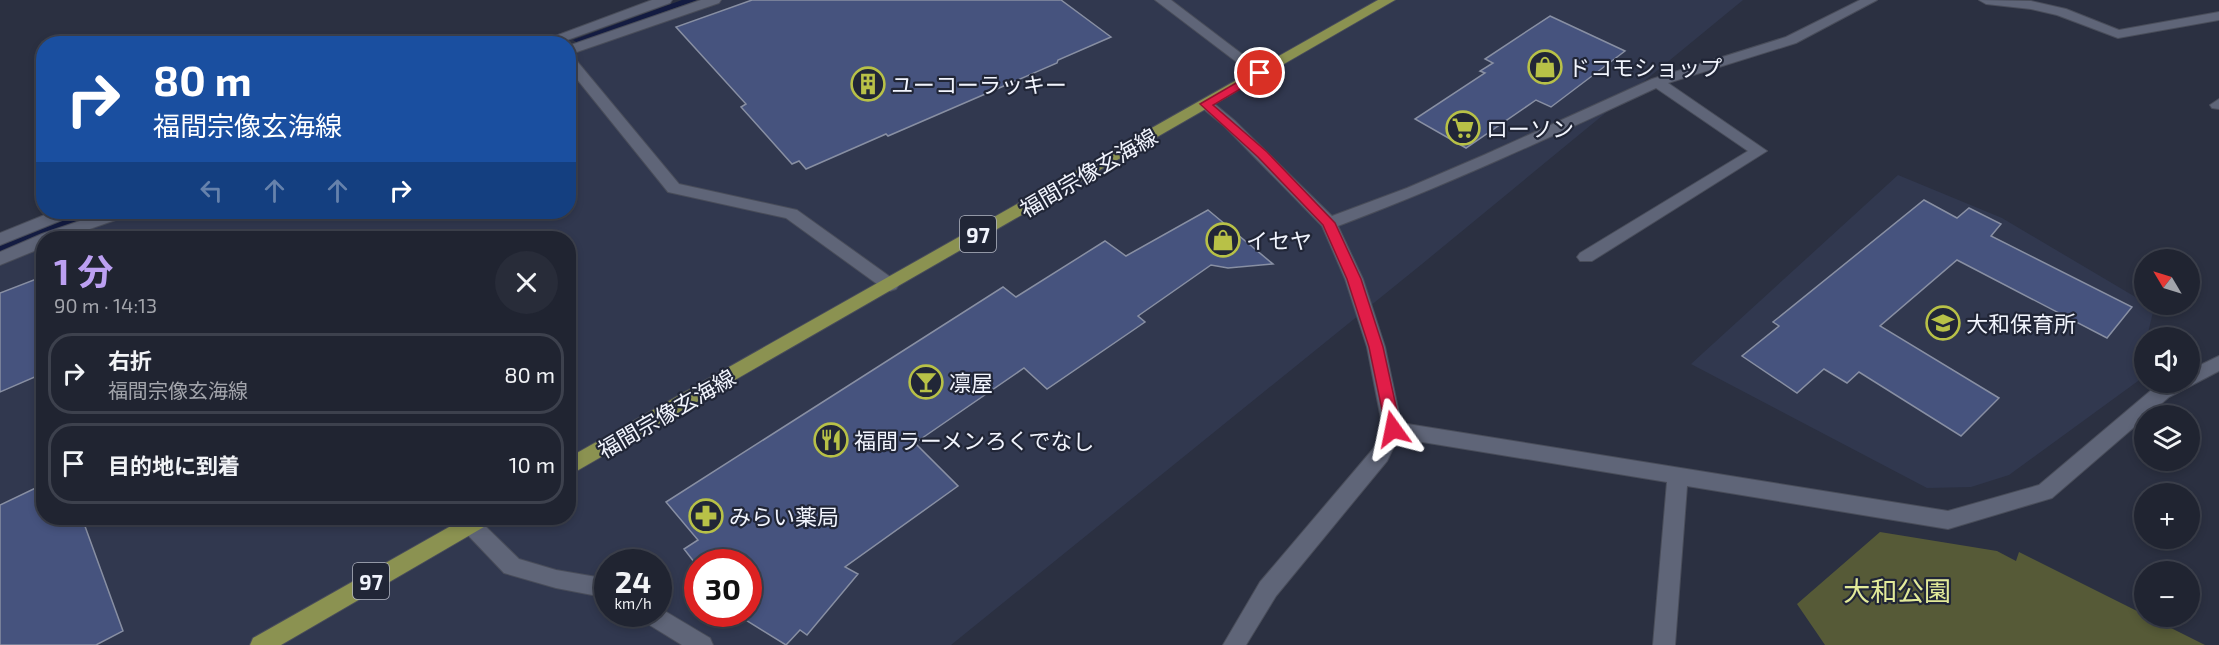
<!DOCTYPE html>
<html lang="ja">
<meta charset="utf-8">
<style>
:root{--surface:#202431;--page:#282c39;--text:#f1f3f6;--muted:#a2a4ab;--line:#3d414d;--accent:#bca0f2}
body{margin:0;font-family:"Exo 2","Noto Sans JP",sans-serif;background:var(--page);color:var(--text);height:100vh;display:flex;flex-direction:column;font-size:22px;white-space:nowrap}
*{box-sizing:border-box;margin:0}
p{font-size:20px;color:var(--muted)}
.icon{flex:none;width:33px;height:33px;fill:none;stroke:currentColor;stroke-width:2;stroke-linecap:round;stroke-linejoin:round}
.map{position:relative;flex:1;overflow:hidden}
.details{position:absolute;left:36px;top:231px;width:540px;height:294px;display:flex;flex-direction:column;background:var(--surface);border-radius:24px;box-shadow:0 3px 9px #0003,0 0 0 2px var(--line)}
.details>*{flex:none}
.banner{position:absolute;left:36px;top:36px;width:540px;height:183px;border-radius:24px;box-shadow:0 3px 9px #0003,0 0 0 2px var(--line);background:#1a4fa0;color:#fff;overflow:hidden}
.needle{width:39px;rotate:308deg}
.buttons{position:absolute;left:2134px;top:249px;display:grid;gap:12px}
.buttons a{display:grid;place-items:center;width:66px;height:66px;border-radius:50%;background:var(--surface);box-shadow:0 3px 9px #0003,0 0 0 2px var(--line);font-size:30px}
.speed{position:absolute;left:594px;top:549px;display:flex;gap:12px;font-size:30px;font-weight:700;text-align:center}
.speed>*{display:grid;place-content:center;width:78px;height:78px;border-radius:50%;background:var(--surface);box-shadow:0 3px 9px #0003,0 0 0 2px var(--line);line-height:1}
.speed small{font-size:15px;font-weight:400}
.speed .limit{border:9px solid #d22;background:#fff;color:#111}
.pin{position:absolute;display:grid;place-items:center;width:51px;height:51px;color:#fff;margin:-26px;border:3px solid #fff;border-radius:50%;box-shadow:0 2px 6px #0007}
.me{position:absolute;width:66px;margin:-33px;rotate:348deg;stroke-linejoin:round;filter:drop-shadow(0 0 4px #0008)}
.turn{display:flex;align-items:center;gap:21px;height:126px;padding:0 18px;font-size:27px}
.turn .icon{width:78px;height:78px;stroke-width:2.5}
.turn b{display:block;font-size:42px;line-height:51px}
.lanes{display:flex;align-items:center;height:57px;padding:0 18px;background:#0003;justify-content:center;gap:30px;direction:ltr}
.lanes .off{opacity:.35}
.round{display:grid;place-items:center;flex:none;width:63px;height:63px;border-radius:32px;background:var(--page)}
.summary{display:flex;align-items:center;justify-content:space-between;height:102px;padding:0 18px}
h1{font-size:36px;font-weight:700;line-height:45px;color:var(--accent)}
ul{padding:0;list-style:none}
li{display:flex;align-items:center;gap:18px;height:81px;margin:0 12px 9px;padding:0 6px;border:3px solid var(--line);border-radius:24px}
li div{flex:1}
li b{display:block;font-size:22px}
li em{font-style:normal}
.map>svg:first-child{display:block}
</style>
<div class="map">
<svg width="2219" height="645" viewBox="0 0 2219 645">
<rect width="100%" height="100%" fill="#2b3041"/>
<path fill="#31384f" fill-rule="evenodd" d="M719,0H1743L1422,264L951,645H0V266L43,247L44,518H568V238H66L139,212H568L569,53ZM608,562H658V614H608ZM698,562H748V614H698Z
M1898,175L2002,218L2154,308L2147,337L2145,338L2138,381L2009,475L1971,487L1927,488L1691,364Z"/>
<path fill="#565a37" d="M1880,532L1997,551L2016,561L2019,552L2205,645H1825L1797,604Z"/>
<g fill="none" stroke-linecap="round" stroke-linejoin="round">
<path fill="#131b41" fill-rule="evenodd" d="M682,0H697L582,42L578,43L573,40Z
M85,212H102L100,215L0,252V243Z"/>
</g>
<path fill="#46537e" stroke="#888fa3" stroke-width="1.5" d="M752,0H1061L1111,37L1058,60L1057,63L888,136L886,134L806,169L799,161L792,164L741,107L746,104L676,27Z
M1550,16L1625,51L1551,107L1536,100L1466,148L1415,119L1485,73L1480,71L1493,63L1485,59Z
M1924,200L1957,218L1969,208L2001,224L1991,236L2132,307L2107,338L1957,260L1880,326L1999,398L1961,436L1859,372L1847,383L1824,369L1797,393L1742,356L1779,326L1773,322Z
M1208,210L1273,264L1228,268L1211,265L1138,316L1145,322L1047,389L1024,368L915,443L958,486L845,567L858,574L807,635L800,630L786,645L736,614H748V562H698V567L684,549L698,540L666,502L1003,287L1016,297L1105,241L1126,256Z
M44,276V373L0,392V293Z
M44,484V518H82L123,631L96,645H0V505Z"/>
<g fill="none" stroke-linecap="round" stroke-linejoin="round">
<defs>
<path id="service" d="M2219,99V109L2212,108L2210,105Z"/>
<path id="minor" d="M652,0H672L670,3L556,44H534Z
M701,0H721L719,3L571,54L679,184L797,210L896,281L899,285L896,289L890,291L884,289L786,218L668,192L568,68V46Z
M1155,0H1171L1267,73L1260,77L1255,76Z
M1860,0H1877L1796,43L1668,83L1767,151L1592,261H1580L1577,257L1580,253L1748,151L1656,88C1551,137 1447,185 1338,226L1363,279L1385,347L1401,423L1948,511L2039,485L2155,387L2164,382H2190V370L2219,356V371L2169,397L2052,498L1948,529L1687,486L1675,645H1653L1667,482L1398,438L1387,461L1276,596L1246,645H1223L1260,582L1373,449L1383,429L1367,347L1345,279L1322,226L1224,126L1201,107L1199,104L1201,101H1211L1234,120L1332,216L1407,188L1484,155L1652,79L1786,37Z
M1979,0L2031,1L2066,9L2119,30L2219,12V20L2118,38L2057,15L2031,9L1986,4Z
M52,212H74L72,216L0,245V233Z
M106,212H129L127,216L64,238H44V247L0,265V252L42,234Z
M463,518H477L519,559L556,570L608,579V598L556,588L504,573L463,530L460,524Z
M658,607L710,638L713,645H682L643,621L640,614H658Z"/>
<path id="primary" d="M1378,0H1395L568,476V458Z
M465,518H492L489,524L281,645H250L253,638Z"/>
</defs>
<use href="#service" stroke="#494d5a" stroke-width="2"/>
<use href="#minor" stroke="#494d5a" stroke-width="2"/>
<use href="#primary" stroke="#494d5a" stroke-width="2"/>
<use href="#service" fill="#5f6578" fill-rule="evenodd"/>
<use href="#minor" fill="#5f6578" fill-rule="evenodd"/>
<use href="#primary" fill="#8b9251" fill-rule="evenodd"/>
</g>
<path fill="#e11d48" stroke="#92132f" stroke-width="1.5" d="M1260,69L1264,70V75L1213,105L1267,152L1335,223L1361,279L1383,347L1401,429L1399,433H1388L1386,429L1369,347L1347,279L1323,225L1258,157L1200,104Z"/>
<defs>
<symbol id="shop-ring" viewBox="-11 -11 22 22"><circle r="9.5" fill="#212637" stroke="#b8c147" stroke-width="1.5"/><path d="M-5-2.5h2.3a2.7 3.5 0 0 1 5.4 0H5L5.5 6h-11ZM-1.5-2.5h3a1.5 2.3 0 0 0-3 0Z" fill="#b8c147"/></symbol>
<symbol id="building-ring" viewBox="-11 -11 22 22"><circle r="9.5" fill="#212637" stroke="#b8c147" stroke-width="1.5"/><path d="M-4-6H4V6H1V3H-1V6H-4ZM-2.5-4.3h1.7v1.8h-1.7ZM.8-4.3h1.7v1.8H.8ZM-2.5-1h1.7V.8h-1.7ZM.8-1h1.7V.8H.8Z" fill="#b8c147"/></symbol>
<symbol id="supermarket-ring" viewBox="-11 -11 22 22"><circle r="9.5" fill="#212637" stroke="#b8c147" stroke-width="1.5"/><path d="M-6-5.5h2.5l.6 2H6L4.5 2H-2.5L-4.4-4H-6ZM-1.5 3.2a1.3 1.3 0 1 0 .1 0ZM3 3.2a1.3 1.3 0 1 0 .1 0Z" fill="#b8c147"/></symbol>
<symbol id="school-ring" viewBox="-11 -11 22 22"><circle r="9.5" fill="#212637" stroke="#b8c147" stroke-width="1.5"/><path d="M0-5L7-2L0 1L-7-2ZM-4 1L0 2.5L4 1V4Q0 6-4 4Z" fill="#b8c147"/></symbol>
<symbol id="bar-ring" viewBox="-11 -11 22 22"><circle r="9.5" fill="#212637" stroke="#b8c147" stroke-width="1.5"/><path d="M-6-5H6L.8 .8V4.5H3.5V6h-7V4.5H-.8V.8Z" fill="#b8c147"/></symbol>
<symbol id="restaurant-ring" viewBox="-11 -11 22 22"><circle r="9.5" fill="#212637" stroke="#b8c147" stroke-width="1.5"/><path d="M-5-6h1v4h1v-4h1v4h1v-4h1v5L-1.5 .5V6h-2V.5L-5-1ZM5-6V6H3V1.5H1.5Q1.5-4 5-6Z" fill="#b8c147"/></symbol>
<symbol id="pharmacy-ring" viewBox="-11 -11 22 22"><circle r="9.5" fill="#212637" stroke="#b8c147" stroke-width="1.5"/><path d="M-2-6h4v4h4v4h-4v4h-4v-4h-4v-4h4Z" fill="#b8c147"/></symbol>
</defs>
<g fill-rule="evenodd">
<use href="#shop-ring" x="1526" y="48" width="38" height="38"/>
<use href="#building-ring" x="849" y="65" width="38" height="38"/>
<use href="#supermarket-ring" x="1444" y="109" width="38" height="38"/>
<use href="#shop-ring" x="1204" y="221" width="38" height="38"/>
<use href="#school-ring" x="1924" y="304" width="38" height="38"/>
<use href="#bar-ring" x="907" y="363" width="38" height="38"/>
<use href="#restaurant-ring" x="812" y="421" width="38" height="38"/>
<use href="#pharmacy-ring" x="687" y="497" width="38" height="38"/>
</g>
<g text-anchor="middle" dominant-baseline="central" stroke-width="4.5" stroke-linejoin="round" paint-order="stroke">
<g fill="#212637" stroke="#b3b6c2" stroke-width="1.5">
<rect x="960" y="216" width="36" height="36" rx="4.5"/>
<rect x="353" y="563" width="36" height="36" rx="4.5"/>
</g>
<g font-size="21" font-weight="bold" fill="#f1f4fd">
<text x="978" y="234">97</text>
<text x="371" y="581">97</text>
</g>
<g font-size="22" fill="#f1f4fd" stroke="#212637" text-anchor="start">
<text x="1568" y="67">ドコモショップ</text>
<text x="891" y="84">ユーコーラッキー</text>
<text x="1486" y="128">ローソン</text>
<text x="1246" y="240">イセヤ</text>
<text x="1966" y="323">大和保育所</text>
<text x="949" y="382">凛屋</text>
<text x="854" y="440">福間ラーメンろくでなし</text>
<text x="729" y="516">みらい薬局</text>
</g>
<g font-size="22" fill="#f1f4fd" stroke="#212637">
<text transform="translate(1088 172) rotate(-30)">福間宗像玄海線</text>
<text transform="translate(666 413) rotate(-30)">福間宗像玄海線</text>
</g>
<g font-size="27" fill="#e2ea99" stroke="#212637">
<text x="1897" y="590">大和公園</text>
</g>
</g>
</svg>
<div class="buttons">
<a><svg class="needle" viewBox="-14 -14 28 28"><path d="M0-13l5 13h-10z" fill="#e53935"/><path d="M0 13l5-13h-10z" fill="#a2a4ab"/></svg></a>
<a><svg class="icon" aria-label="sound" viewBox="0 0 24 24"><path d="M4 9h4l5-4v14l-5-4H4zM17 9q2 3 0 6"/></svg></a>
<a><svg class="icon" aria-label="layers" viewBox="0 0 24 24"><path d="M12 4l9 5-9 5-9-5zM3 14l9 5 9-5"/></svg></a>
<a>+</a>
<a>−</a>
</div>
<div class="speed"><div>24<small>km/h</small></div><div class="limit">30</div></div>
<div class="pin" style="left:1260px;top:73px;background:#d93025"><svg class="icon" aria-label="arrive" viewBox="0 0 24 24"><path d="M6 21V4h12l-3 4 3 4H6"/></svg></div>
<svg class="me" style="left:1393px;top:429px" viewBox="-20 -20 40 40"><path d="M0-17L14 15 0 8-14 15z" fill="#e11d48" stroke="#fff" stroke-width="4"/></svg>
<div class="banner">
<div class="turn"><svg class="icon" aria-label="right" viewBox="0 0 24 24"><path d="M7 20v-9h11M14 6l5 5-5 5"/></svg><div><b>80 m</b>福間宗像玄海線</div></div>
<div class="lanes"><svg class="icon off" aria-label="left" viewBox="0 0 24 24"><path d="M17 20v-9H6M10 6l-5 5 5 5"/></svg><svg class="icon off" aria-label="ahead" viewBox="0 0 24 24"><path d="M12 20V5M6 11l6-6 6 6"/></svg><svg class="icon off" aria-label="ahead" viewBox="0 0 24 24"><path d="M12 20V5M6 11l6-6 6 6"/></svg><svg class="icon" aria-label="right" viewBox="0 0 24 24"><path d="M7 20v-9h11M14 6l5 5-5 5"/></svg></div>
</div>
<section class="details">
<div class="summary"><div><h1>1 分</h1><p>90 m · 14:13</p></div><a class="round"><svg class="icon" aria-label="close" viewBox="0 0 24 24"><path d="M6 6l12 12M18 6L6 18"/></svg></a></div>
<ul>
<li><svg class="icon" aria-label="right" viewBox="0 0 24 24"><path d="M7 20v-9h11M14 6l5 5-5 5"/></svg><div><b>右折</b><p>福間宗像玄海線</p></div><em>80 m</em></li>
<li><svg class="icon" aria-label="arrive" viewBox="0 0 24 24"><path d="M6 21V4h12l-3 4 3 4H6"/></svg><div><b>目的地に到着</b></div><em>10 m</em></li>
</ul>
</section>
</div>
